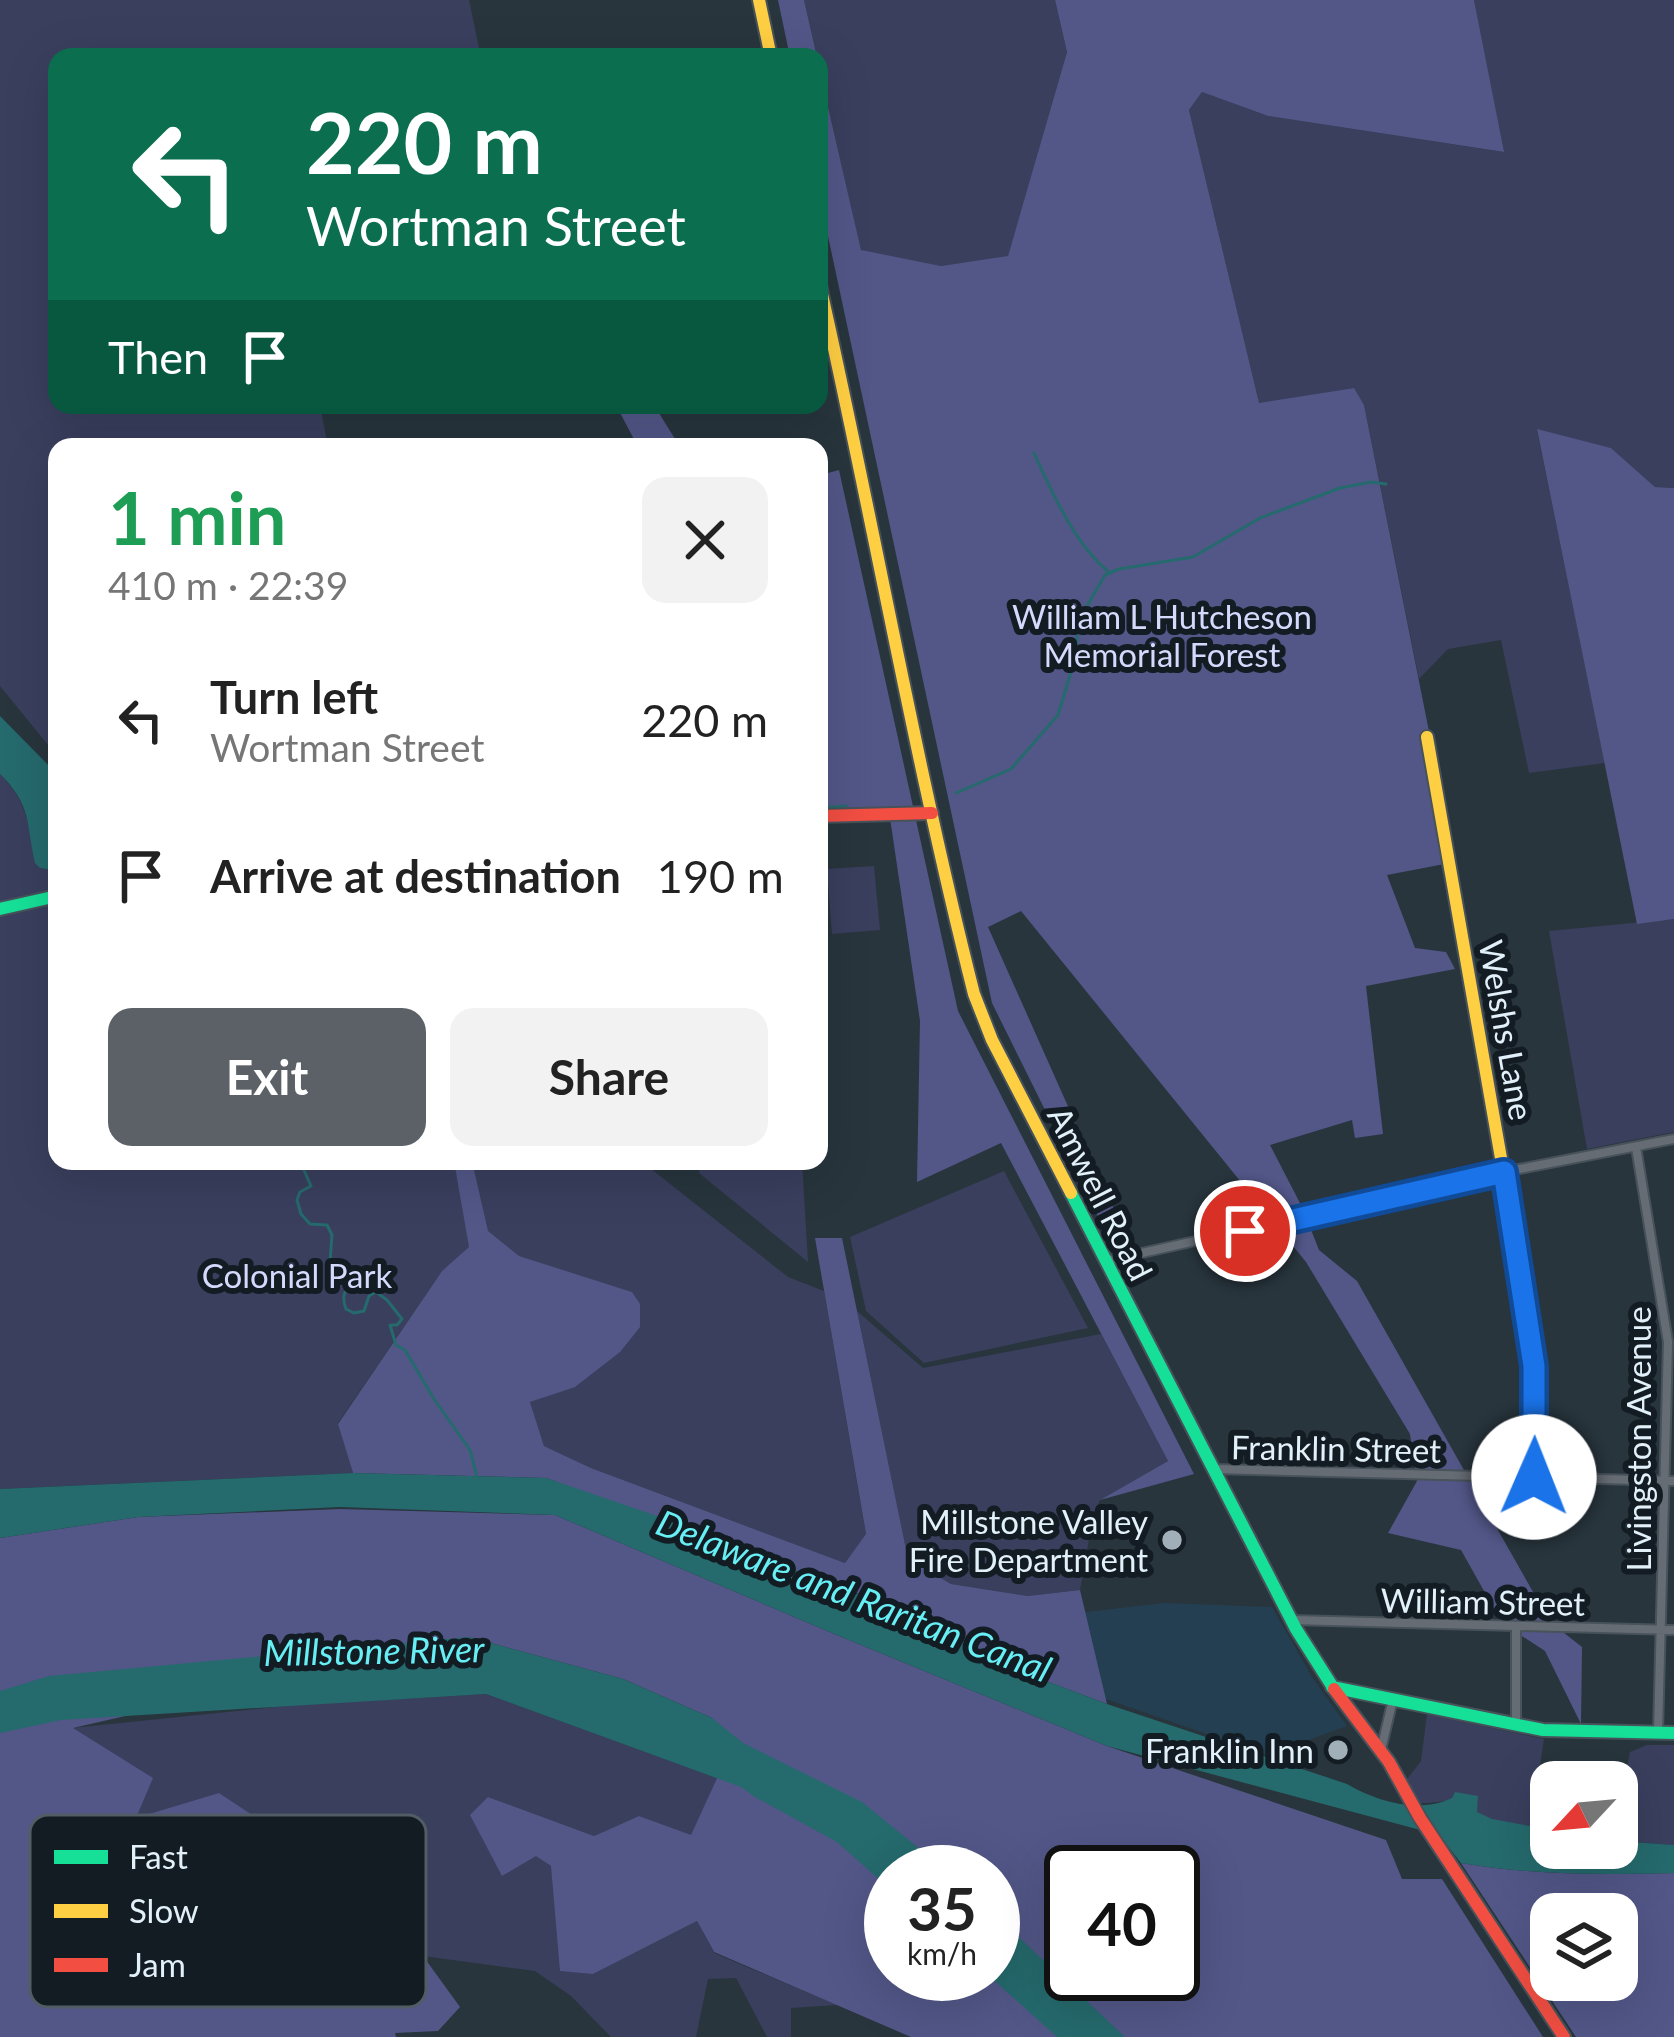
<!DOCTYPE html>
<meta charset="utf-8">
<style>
:root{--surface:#fff;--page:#f2f2f2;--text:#222;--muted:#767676;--accent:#5b6166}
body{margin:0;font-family:Lato,sans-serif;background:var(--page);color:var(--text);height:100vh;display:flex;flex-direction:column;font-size:45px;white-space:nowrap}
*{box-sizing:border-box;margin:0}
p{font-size:39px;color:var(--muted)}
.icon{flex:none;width:66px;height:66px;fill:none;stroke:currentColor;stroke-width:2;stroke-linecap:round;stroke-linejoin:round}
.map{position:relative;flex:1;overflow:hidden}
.side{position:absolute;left:48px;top:438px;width:780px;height:732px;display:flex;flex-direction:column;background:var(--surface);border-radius:24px;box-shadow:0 12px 48px #0002}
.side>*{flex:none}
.banner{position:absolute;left:48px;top:48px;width:780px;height:366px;border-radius:24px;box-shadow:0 12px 48px #0002;background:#0b6e4f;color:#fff;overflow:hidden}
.needle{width:78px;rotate:244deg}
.buttons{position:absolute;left:1530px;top:1761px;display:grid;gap:24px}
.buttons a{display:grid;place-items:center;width:108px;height:108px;border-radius:24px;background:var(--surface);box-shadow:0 12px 48px #0002;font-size:60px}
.speed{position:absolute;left:864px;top:1845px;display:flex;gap:24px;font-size:60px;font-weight:700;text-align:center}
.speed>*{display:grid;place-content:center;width:156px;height:156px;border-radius:50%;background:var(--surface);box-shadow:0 12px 48px #0002;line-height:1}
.speed small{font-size:30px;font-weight:400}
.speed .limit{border:6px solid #111;border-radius:18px;background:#fff;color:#111}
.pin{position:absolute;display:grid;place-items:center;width:102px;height:102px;color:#fff;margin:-51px;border:6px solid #fff;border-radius:50%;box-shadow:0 3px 12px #0007}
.me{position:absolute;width:132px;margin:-66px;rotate:1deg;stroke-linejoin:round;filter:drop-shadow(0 0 9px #0008)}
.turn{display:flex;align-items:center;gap:42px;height:252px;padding:0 60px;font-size:54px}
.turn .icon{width:156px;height:156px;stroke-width:2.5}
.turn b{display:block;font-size:84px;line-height:102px}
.then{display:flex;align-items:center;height:114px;padding:0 60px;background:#0003;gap:24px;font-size:45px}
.round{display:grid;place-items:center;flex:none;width:126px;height:126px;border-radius:24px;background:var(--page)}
.summary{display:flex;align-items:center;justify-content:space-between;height:204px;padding:0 60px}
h1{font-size:72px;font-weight:700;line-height:90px;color:#1e9e55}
.button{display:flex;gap:24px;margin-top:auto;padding:24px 60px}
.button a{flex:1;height:138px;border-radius:24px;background:var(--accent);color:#fff;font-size:48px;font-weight:700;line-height:138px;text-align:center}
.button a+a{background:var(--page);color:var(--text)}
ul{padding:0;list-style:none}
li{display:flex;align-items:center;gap:36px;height:156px;padding:0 60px}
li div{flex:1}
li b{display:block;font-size:45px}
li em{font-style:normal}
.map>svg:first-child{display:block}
</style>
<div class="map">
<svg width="1674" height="2037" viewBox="0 0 1674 2037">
<rect width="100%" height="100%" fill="#28353d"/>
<path fill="#243f52" d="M1164,1603L1272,1607L1312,1677L1347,1726L1267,1755L1005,1664L1060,1615Z"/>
<path fill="#393f5d" d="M0,0H469L481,57H57V405H320L328,447H57V756L0,686Z
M804,0H1055L1067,52L1008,257L941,266L861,251L819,68V57H817Z
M1474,0H1674V488L1655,487L1611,448L1537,430L1605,763L1529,773L1501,640L1448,649L1419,679L1364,405L1353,388L1259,404L1189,110L1202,92L1268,116L1503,152Z
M0,774C32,806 26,829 40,868L57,871V1161H461L480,1251L442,1271L338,1423L353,1473L0,1489Z
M874,866L880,930L832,934L827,869Z
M1674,919V1132L1587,1149L1549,931Z
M472,1161H641L788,1277L824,1291L866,1535L845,1563L591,1468L544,1446L530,1402L552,1394L632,1292L518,1256L487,1231Z
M701,1161H802L808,1262L699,1173Z
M1004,1171L1088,1328L924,1363L866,1311L850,1237Z
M857,1311L923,1368L1101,1334L1168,1461L1100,1500L1093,1516L1080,1590L1028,1596L951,1584L908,1560Z
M486,1694L717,1778L691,1836L639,1816L594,1836L488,1797L536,1855L551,1866L593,1974L697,1921L714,1953L837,2005L791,2008V2037H767L736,1978L708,1979L696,2037H611L571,1996L535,1971L423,1956L369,1972L341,1951L330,1993L235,1955L221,1910L278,1832L135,1818L72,1728L295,1705Z
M1427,1714L1544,1739L1531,1827L1492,1820L1476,1812L1478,1797C1456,1798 1438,1804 1416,1803L1407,1779L1421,1761Z
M1647,1745H1674V1845L1617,1841V1792H1622L1630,1752Z"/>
<path fill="#525788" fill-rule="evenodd" d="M778,0H804L817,57H790Z
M1055,0H1474L1504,152L1268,116L1202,92L1189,110L1259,403L1354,388L1364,405L1455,862L1387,875L1415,948L1446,952L1455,969L1366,986L1383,1134L1355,1138L1352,1120L1270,1145L1302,1207L1319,1250L1357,1281L1550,1622L1582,1647L1581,1724L1545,1651L1502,1623L1461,1550L1388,1533L1417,1481L1410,1434L1306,1262L1021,911L988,927L1125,1234L1112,1245L992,1003L819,194V68L861,250L941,266L1008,256L1067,52Z
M616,405H654L680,447H638Z
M1537,429L1611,448L1655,487L1674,488V919L1637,924Z
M839,470L958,1011L1194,1474L1100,1500L1168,1461L1001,1143L917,1182L920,1021L890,818L819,821V487L828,473Z
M454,1161H472L488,1231L519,1256L632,1292L640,1304V1327L620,1352L575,1387L530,1402L544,1446L591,1468L845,1563L866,1534L815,1238H842L908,1559L951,1584L1028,1596L1080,1590L1107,1704L993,1661L940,1624L546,1478L353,1473L338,1424L442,1271L469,1247Z
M340,1509L555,1515L832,1633L1107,1746L1386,1840L1402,1879H1442L1543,2037H911L714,1952L697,1921L593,1974L560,1971L551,1866L536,1856L502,1876L470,1815L488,1797L594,1836L639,1816L691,1835L717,1778L712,1718L623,1679L469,1637L73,1728L153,1778L136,1818L219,1793L278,1832L221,1910L235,1955L329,1993L341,1950L369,1972L423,1956L460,2007L438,2031L395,2033L396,2037H0V1538L138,1517ZM891,1872H993V1974H891ZM1071,1872H1173V1974H1071Z
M1461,1863C1532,1875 1602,1875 1674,1873V2037H1576ZM1551,1914H1617V1980H1551Z"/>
<path fill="#256a6d" d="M0,716L57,774V871L40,868L35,863C26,823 32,806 0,774Z
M353,1473L546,1478L698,1530L843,1589L940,1624L993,1661L1107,1704L1347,1784C1378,1802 1418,1814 1452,1798L1455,1792L1478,1796L1477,1812L1492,1819L1551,1830V1848H1617V1841L1674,1845V1873C1602,1875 1532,1875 1461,1863L1439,1835L1107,1746L832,1633L555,1515L340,1507L138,1517L0,1538V1489Z
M469,1637L623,1679L712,1718L743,1743L862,1802L948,1872H891V1890L837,1842L755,1797L741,1787L486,1694L61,1720L0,1733V1691L49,1676Z
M993,1913L1125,2037H1057L987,1974H993Z"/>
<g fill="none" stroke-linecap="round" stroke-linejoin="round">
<path stroke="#256a6d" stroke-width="3" d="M1034,453C1052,492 1075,545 1109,572
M956,793L1011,769L1058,715L1075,659L1078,629L1087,606L1105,575L1119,569L1193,557L1260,518L1340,488L1371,482L1386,484
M819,808L846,806
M278,1161L280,1164L297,1161
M300,1161L311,1186L300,1192L297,1200L301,1214L310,1224L327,1225L332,1235L330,1262L351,1285C343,1292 342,1298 346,1309L354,1313L364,1311L369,1296L376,1292L387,1300L402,1319L397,1325H390L396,1345L405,1350L434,1399L470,1450L477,1477"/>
<defs>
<path id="street" d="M1636,1147L1668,1342L1658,1733
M1106,1261L1504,1172L1674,1139
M1214,1469L1674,1481
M1292,1620L1674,1630
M1516,1627V1725
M1381,1750L1393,1699"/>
<path id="fast" d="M0,909L57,896
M1071,1193L1296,1629L1334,1689
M1332,1687L1543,1730L1674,1733"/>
<path id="slow" d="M759,0L771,57
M819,281C873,518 914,758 974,994L992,1040L1071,1193
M1427,737L1518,1255L1533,1388L1534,1476"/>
<path id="jam" d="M819,816L932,813
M1334,1689L1389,1762L1420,1818L1564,2037"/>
</defs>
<use href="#street" stroke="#47525a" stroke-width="12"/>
<use href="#fast" stroke="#47525a" stroke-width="16"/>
<use href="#slow" stroke="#47525a" stroke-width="16"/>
<use href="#jam" stroke="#47525a" stroke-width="16"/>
<use href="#street" stroke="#666c74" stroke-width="8"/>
<use href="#fast" stroke="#16e098" stroke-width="12"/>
<use href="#slow" stroke="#ffcf43" stroke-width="12"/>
<use href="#jam" stroke="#f24e42" stroke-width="12"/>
</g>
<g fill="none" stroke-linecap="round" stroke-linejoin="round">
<defs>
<path id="route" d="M1245,1231L1504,1172L1534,1366V1477"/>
</defs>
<use href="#route" stroke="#114b97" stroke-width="30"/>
<use href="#route" stroke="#1a73e8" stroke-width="21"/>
</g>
<g fill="#a1afb8" stroke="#131c23" stroke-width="4.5">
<circle cx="1172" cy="1540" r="12"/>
<circle cx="1338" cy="1750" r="12"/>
</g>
<g text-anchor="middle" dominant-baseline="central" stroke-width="12" stroke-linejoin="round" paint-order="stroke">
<g font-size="33" fill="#d5dafd" stroke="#131c23">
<text x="1162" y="616">William L Hutcheson<tspan x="1162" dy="38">Memorial Forest</tspan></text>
<text x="297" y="1275">Colonial Park</text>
</g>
<g font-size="33" fill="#e2f0fa" stroke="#131c23">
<text transform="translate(1507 1030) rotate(80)">Welshs Lane</text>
<text transform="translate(1101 1193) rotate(63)">Amwell Road</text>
<text transform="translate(1638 1439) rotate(-90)">Livingston Avenue</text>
<text transform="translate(1336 1448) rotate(1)">Franklin Street</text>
<text transform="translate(1483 1601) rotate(1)">William Street</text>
</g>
<g font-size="33" fill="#e2f0fa" stroke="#131c23" text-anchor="end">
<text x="1148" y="1521">Millstone Valley<tspan x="1148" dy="38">Fire Department</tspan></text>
<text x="1314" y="1750">Franklin Inn</text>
</g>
<g font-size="36" font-style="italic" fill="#67eff5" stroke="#131c23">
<text transform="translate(854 1595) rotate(21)">Delaware and Raritan Canal</text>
<text transform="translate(374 1650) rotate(-1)">Millstone River</text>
</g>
</g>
<rect x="30" y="1815" width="396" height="192" rx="18" fill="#131c23" stroke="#515c64" stroke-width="3"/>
<rect x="54" y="1850" width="54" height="14" fill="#16e098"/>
<rect x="54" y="1904" width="54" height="14" fill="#ffcf43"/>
<rect x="54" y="1958" width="54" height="14" fill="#f24e42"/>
<g font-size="33" fill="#e2f0fa">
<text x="129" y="1869">Fast</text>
<text x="129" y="1923">Slow</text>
<text x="129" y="1977">Jam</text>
</g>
</svg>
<div class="buttons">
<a><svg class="needle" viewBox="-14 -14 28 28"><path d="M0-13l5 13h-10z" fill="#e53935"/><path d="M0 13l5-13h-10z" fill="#767676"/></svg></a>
<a><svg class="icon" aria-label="layers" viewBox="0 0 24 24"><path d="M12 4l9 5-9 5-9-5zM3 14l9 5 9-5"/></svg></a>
</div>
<div class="speed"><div>35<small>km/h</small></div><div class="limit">40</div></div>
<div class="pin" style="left:1245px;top:1231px;background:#d93025"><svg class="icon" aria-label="arrive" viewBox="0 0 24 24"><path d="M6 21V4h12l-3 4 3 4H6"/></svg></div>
<svg class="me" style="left:1534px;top:1477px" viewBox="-20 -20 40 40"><circle r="19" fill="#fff"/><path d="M0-13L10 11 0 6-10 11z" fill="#1a73e8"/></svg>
<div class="banner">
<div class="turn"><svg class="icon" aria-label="left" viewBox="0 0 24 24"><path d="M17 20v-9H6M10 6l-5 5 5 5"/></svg><div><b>220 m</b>Wortman Street</div></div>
<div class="then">Then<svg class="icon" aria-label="arrive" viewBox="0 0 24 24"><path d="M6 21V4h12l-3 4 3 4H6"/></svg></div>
</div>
<section class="side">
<div class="summary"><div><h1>1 min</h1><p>410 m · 22:39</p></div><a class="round"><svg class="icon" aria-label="close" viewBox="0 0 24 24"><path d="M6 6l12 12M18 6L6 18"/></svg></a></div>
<ul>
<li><svg class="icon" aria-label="left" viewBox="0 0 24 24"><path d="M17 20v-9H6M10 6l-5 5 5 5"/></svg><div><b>Turn left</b><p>Wortman Street</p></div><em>220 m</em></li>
<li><svg class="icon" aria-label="arrive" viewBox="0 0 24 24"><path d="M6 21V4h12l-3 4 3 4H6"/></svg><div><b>Arrive at destination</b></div><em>190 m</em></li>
</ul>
<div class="button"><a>Exit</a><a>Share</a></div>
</section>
</div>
